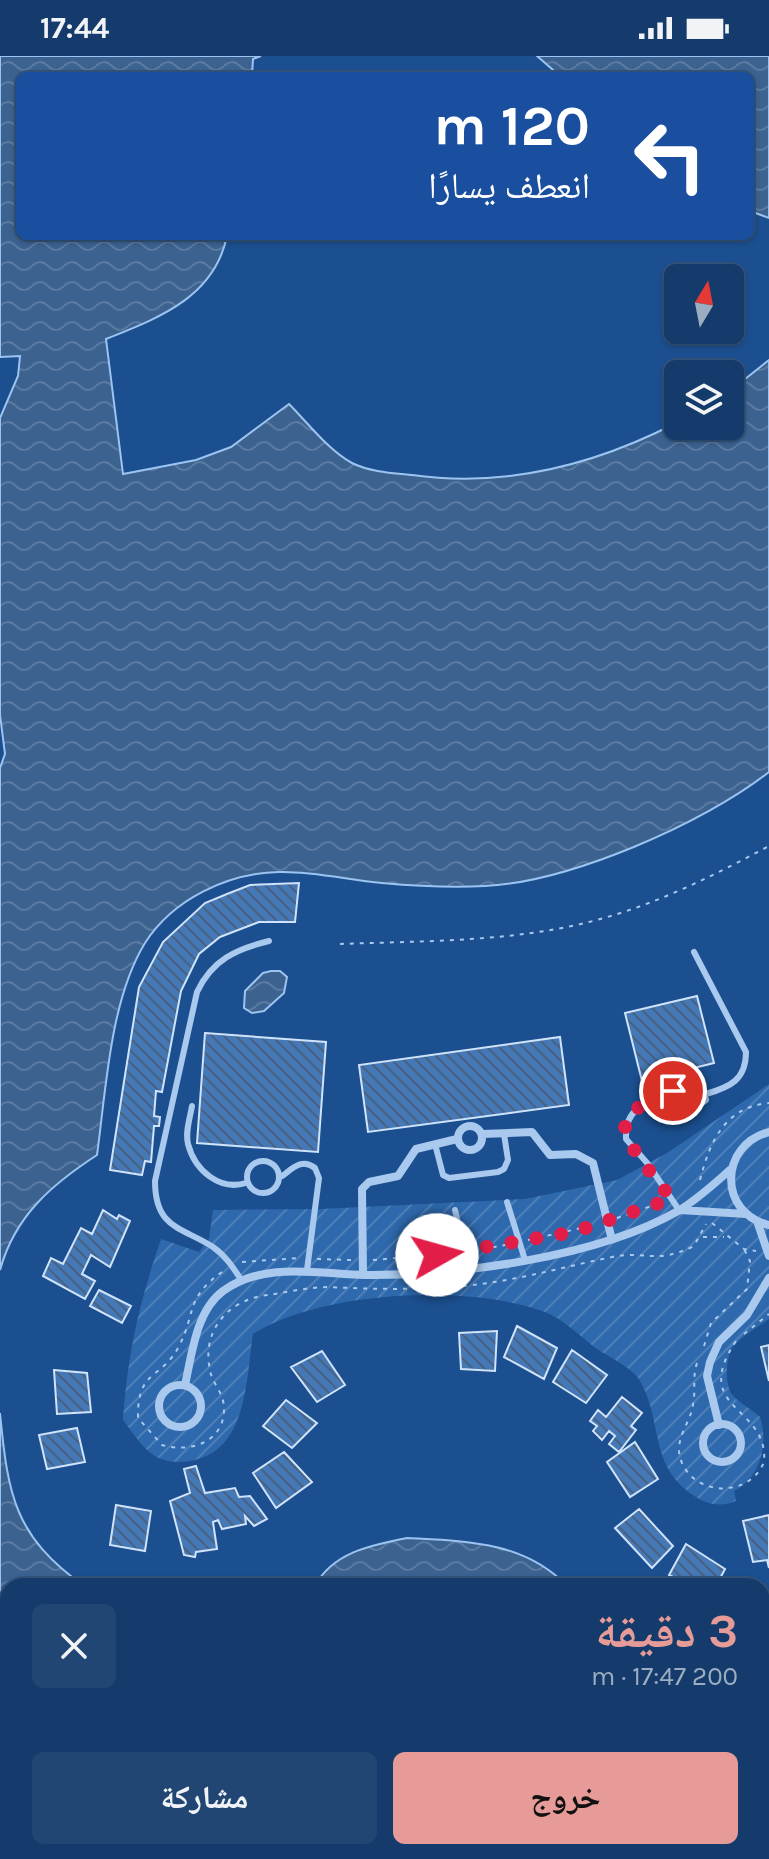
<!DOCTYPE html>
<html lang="ar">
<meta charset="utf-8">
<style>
:root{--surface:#143b6b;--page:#214673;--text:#f1f3f6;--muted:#9dadc1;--line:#33557e;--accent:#e69b98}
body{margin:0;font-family:Karla,"Noto Naskh Arabic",sans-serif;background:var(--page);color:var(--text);direction:rtl;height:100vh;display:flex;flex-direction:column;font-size:30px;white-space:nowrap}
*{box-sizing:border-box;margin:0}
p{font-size:26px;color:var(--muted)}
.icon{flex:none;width:44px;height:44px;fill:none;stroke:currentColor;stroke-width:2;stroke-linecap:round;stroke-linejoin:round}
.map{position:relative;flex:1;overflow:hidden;direction:ltr}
.side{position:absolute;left:0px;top:1522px;width:770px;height:282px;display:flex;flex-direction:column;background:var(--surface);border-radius:24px 24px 0 0;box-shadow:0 2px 6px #0004,0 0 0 2px var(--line);direction:rtl}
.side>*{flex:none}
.banner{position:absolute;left:16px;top:16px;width:738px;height:168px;border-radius:12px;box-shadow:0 2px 6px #0004,0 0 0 2px var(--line);direction:rtl;background:#1a4fa0;color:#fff;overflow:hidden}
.needle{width:52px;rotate:10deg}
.fabs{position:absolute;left:664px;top:208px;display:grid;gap:16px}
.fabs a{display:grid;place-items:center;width:80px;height:80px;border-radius:12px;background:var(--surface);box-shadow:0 2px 6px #0004,0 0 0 2px var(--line);font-size:40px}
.pin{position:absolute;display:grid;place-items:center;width:68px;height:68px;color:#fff;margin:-34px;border:4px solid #fff;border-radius:50%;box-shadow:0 2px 8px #0007}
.me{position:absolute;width:88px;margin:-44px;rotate:83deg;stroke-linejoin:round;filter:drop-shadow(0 0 6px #0008)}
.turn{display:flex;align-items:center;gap:28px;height:168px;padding:0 32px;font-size:36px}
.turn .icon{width:104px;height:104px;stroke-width:2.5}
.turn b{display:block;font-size:56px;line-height:68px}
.round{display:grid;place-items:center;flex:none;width:84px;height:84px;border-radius:12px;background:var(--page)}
.head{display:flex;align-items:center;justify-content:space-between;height:136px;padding:0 32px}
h1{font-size:48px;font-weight:700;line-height:60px;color:var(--accent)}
.button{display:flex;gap:16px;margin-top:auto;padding:16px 32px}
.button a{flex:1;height:92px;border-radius:12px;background:var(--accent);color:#111;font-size:32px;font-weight:700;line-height:92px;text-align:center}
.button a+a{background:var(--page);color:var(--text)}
.status{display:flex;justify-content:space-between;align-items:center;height:56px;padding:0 40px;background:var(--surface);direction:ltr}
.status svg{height:22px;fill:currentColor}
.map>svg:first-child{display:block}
</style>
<div class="status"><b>17:44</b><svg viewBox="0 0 49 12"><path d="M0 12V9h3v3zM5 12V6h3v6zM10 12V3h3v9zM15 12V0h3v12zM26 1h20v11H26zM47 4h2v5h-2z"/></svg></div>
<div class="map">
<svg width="769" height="1803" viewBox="0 0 769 1803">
<defs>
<pattern id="garden-furrows" width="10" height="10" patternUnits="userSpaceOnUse" patternTransform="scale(2)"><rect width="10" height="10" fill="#2e69ad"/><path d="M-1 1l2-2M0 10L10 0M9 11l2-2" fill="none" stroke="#4d80b9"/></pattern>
<pattern id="water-waves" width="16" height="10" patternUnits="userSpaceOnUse" patternTransform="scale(2)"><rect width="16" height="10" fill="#3c6290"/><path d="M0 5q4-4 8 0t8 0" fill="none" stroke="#597aa1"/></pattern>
<pattern id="building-back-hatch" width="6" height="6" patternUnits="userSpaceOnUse" patternTransform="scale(2)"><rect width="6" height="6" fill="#4478b7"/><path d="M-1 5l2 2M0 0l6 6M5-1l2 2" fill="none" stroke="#486282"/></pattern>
</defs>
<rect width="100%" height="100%" fill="#1b4f8f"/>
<path fill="url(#garden-furrows)" d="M769,1028V1263C758,1271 737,1283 731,1294C726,1305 725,1326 731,1337C737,1346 752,1353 760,1361C769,1389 760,1422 734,1435L736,1445C723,1451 708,1449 696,1441C648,1411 664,1368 640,1325C633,1312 609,1301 597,1293C581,1281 561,1261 542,1255C466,1228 322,1235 253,1278C246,1323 248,1396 190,1405C153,1411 143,1390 123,1364C128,1295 139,1248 161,1183L199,1196L209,1183L213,1154L321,1153L525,1143L617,1124L667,1097Z"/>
<path fill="url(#water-waves)" stroke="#9cc4f0" stroke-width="2" d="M0,0H261L253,3L252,20H20V180H227C214,242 158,262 106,283L123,418L196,404L231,391L289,348C307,366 329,395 352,407C370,416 392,417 412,419C505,432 595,409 678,366V370H730V335L769,304V716C703,768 569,826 485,830C451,832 415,830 382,827C348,824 313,815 279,816C228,817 173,843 145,887C110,944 106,1034 97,1099C51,1129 15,1160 0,1214V712L5,698L0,659V362L18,320L20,300L0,301Z
M537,0H769V162L750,155V20H560Z
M271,915H280L287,921L284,937L264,955L252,957L244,952L245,935L263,917Z
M0,1357C8,1439 14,1480 84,1530H8V1796H762V1651L769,1653V1803H0Z
M407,1482C465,1485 524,1485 567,1530H315C333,1496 372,1489 407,1482Z"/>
<path fill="url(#building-back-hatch)" stroke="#cfe3fa" stroke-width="2" d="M299,827L295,866H259L220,881L199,898L181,935L162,1036L156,1035L154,1060L160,1061L159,1070H154L151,1106L145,1105L142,1119L110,1114L139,931L163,886L205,847L227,838L250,829Z
M697,940L714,1007L642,1025L625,957Z
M205,977L326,986L318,1096L197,1087Z
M560,981L569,1049L368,1076L359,1009Z
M103,1154L117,1163L119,1159L130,1165L110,1211L91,1199L82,1218L95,1225L85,1243L43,1220L51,1202L63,1208L81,1172L92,1178Z
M99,1234L131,1250L122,1267L90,1250Z
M517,1270L557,1292L544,1323L504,1301Z
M497,1275L495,1315L461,1313L459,1277Z
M769,1289V1325L761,1291Z
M572,1294L607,1319L586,1347L553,1326Z
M322,1295L345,1329L317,1346L291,1311Z
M54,1314L87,1317L91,1356L57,1358Z
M622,1341L642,1357L631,1370L636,1374L619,1396L609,1388L615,1380L609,1375L602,1384L593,1375L597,1370L590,1365L598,1354L606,1361Z
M286,1344L317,1367L292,1392L263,1370Z
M77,1372L85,1406L47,1413L39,1379Z
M635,1386L658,1423L630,1441L607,1406Z
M284,1396L312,1426L276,1452L253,1417Z
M196,1410L205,1437L235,1432L239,1441L250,1440L267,1463L254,1470L245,1460L246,1468L222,1473L218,1464L213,1466L217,1493L196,1496L195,1501L184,1499L170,1445L190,1437L184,1413Z
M116,1449L151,1455L145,1495L110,1489Z
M639,1453L673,1490L652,1512L615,1472Z
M769,1459V1512L767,1504L753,1506L743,1465Z
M686,1488L725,1513L716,1530H692L669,1519Z"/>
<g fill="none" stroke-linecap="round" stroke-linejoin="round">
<path stroke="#a9c9ee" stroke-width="2" stroke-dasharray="4 6" stroke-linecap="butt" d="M340,888C421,885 510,886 589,866C653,850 711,821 769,790
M700,1124C710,1085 725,1051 769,1047
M617,1162L660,1147
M712,1167L744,1193L756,1195
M703,1181H724
M528,1184L595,1169
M473,1195L510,1188
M317,1203L351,1204
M373,1204L446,1198
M242,1206L299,1202
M222,1216C185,1242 196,1258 179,1290C162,1324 137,1312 138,1362L162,1389C189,1397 224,1387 224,1353C224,1336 212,1328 210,1314C201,1273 230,1243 268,1239C288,1236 309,1231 329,1231C370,1233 409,1234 450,1231C505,1228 558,1212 612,1201C645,1194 655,1209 694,1190L706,1168
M744,1278L769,1258
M704,1290L711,1267L747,1233L750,1205L744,1193
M697,1307C692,1322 696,1334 693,1349C690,1369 672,1384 682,1407C697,1441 750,1441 764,1406C769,1349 689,1355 736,1285"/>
<path stroke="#a9c9ee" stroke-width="6" d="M694,896L746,996C746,1024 730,1031 706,1038
M686,1028L703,1030L706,1044L691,1055H676L670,1047V1038Z
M669,1045C642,1047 625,1053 626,1083L648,1108L679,1154
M192,1050C190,1062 185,1076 188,1088C195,1115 220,1135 246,1127
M435,1088L443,1119L449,1122L498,1116L504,1113L508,1104L504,1078
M247 1121a16 16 0 1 1 32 0a16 16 0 1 1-32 0Z
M282,1120C293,1112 302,1102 315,1112L319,1122L307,1214
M507,1146L525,1204
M452,1215L463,1190L455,1154
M242,1225C234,1213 226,1200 213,1191C182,1171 155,1173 155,1125L197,936C212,904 236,893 269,885"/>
<path stroke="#a9c9ee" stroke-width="8" d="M458 1082a12 12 0 1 1 24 0a12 12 0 1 1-24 0Z
M769,1076C719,1089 718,1157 769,1169
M482,1078L532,1076L550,1099L576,1098L593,1107L611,1180
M680,1154L746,1158
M757,1165L769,1200
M363,1219L362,1133L369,1126L398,1120L416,1093L457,1083
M159 1350a21 21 0 1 1 42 0a21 21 0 1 1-42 0Z
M185,1329C192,1298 196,1255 223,1235C264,1205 319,1218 365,1219C457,1220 598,1201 678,1155C698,1143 714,1128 731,1113
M703 1387a19 19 0 1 1 38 0a19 19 0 1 1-38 0Z
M719,1369L707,1320L710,1306L719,1286L747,1259L769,1222"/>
</g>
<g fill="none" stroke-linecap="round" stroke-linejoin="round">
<path stroke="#e11d48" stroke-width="14" stroke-dasharray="0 25.2" d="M437,1199L574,1176L671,1143C647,1107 582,1052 669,1045L673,1035"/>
</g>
</svg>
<div class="fabs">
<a><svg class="needle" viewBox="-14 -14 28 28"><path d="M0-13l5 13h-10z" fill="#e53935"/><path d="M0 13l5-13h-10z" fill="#9dadc1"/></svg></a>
<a><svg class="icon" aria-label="layers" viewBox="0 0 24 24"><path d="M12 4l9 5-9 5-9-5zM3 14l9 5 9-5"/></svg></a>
</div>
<div class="pin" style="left:673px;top:1035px;background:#d93025"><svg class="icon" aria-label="arrive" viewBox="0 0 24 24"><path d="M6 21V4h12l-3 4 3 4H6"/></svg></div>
<svg class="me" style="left:437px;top:1199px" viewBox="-20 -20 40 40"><circle r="19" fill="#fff"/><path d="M0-13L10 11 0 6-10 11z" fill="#e11d48"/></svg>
<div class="banner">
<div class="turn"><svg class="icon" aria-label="left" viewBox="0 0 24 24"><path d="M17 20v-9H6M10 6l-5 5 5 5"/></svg><div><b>120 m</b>انعطف يسارًا</div></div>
</div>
<section class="side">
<div class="head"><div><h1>3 دقيقة</h1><p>200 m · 17:47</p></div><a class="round"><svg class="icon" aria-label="close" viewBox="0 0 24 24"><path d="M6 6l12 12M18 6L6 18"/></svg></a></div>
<div class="button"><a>خروج</a><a>مشاركة</a></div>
</section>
</div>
